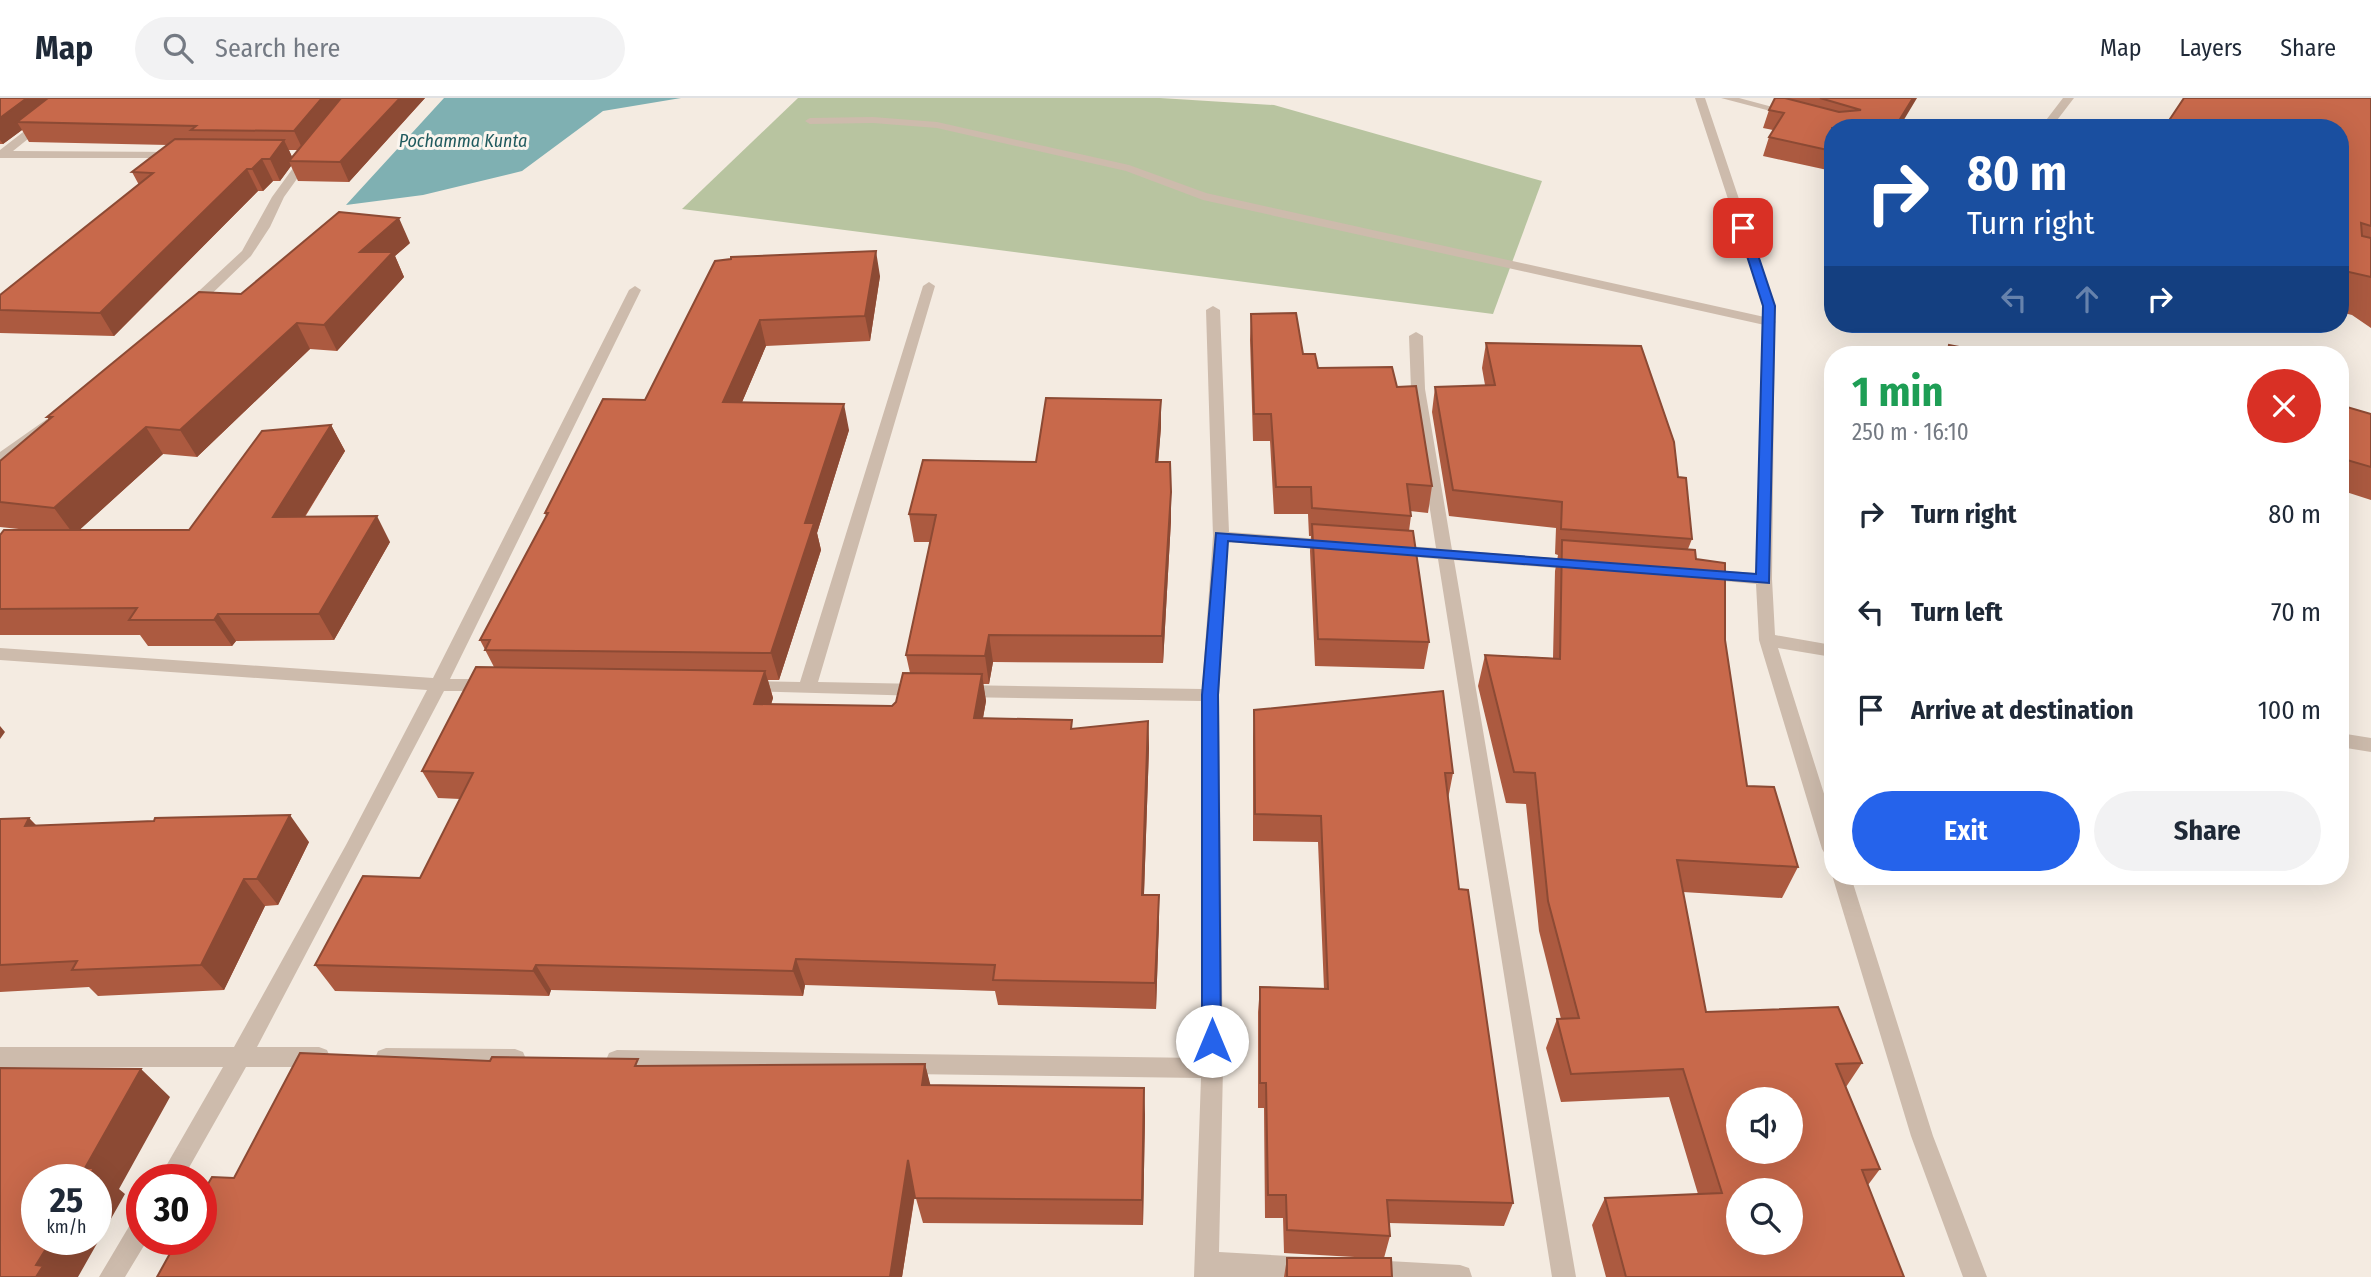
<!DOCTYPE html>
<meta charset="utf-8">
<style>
:root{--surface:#fff;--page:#f2f2f3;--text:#1f2937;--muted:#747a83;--line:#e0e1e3;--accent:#2563eb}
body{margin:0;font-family:"Fira Sans Condensed",sans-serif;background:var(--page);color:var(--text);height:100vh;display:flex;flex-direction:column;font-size:26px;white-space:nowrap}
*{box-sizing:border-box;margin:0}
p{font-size:23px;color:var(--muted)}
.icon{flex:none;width:38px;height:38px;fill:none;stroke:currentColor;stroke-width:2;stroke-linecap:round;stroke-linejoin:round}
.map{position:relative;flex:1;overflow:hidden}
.details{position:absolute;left:1824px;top:248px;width:525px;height:539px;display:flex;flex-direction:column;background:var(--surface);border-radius:28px;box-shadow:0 7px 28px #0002}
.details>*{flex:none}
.top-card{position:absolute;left:1824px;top:21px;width:525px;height:214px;border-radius:28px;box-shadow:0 7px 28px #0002;background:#1a4fa0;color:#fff;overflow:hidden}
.fabs{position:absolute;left:1726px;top:989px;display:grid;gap:14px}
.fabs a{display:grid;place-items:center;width:77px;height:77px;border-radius:50%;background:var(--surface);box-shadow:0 7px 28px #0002;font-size:35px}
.speed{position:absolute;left:21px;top:1066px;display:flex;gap:14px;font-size:35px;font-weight:700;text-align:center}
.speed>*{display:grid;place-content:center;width:91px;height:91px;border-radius:50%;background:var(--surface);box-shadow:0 7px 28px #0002;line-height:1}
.speed small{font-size:18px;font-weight:400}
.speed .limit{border:10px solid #d22;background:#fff;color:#111}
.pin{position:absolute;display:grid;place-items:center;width:60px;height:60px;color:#fff;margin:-30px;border-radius:14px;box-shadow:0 4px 10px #0006}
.me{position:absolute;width:77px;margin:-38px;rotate:0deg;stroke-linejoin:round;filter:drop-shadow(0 0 5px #0008)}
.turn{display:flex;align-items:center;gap:24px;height:147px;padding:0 28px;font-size:32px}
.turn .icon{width:91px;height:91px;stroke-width:2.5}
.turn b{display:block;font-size:49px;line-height:60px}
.lanes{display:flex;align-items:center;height:66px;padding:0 28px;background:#0003;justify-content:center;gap:35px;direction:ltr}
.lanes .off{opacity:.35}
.round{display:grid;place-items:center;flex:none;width:74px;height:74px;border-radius:37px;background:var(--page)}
.summary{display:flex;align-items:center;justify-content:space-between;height:119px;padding:0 28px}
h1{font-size:42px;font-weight:700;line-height:52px;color:#1e9e55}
.primary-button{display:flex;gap:14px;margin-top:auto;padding:14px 28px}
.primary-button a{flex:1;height:80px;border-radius:42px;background:var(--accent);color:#fff;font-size:28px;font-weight:700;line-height:80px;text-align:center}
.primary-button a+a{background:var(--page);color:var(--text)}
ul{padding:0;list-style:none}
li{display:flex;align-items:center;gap:21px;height:98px;padding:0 28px}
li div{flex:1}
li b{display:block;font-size:26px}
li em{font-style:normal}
header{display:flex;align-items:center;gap:42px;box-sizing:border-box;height:98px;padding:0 35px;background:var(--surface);border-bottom:2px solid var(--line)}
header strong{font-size:33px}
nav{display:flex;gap:38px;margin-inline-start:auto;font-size:24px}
.search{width:490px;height:63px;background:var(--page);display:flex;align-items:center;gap:18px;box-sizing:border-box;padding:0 24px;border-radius:38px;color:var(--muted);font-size:26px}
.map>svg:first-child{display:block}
</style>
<header>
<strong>Map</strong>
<div class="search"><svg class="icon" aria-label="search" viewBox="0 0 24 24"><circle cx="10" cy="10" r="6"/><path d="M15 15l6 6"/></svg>Search here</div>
<nav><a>Map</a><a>Layers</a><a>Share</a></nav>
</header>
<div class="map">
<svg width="2371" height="1179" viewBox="0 0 2371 1179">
<rect width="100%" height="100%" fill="#f4ebe1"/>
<path fill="#b8c4a0" d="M798,0H1160L1274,7L1542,83L1493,216L682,111Z"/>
<path fill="#7fb0b2" d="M444,0H681L603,13L522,73L423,97L346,107Z"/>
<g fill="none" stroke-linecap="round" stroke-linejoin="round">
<path fill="#cdbbac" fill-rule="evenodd" d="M873,19L937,24L1129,67L1206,95L1769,220L1776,224L1769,228L1203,102L1126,73L937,30L873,25L810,26L805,23L810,20Z"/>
<path fill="#cdbbac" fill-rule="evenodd" d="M67,0H79L13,53L178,54L184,57L178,60H0V52Z
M1695,0H1705L1775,208L1772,481L1775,537L1832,547V559L1778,550L1832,721V759L1825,756L1822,751L1759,542L1756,486L1702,481L1694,476L1702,471L1756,475L1763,208Z
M1721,0H1739L1798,16L1793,19Z
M2063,0H2074L2051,30H2040Z
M304,55L314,57L284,99L270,129L251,158L196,211H186V205L242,153L272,99Z
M929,184L935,188L818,584L923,586L932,592L923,598L742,593L739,589L748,583L800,584L923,188Z
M635,188L641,192L450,581H489L498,587L489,593H444L257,949H319L327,952L330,959L327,966L319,969H246L182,1082H158L223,969H0V949H234L346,747L427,592L0,562V550L433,580L629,192Z
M1213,208L1220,212L1229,434L1333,442L1341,447L1333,452L1228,444L1219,597L1223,970L1219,1154L1307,1159L1316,1162L1319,1171L1316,1179H1194L1201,980L617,972L609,969L606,962L609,955L617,952L1201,960V603L961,599L952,593L961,587L1202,591L1213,438L1206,212Z
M1416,234L1423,238L1425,291L1452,452L1580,462L1588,467L1580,472L1454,462L1576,1179H1552L1438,461L1392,457L1384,452L1392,447L1436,450L1411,291L1409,238Z
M47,321L54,325L52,328L0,366V354Z
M2340,635L2371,640V654L2340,649Z
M1832,777L1851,779L1933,1038L1987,1179H1963L1911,1038Z
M386,950L515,951L523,954L526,961L523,968L515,971L386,970L378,967L375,960L378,953Z
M142,1116V1141H148L125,1179H99L134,1120Z
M1370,1162L1460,1167L1469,1170L1472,1179H1360L1358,1174L1361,1165Z"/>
</g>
<path fill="#ac5a40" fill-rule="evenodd" d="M0,0H425L349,84L298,83L291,68L280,83H273L263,93H258L114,238L0,235V197L139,87L132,74L168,47L29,44L22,32L3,46H0ZM289,52H298L292,59Z
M1775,0H1917L1832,30V73L1763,58L1769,39L1773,32L1763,30L1769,12Z
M2371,0V230L2352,217L2340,214V30Z
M410,145L395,158L404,179L337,253L310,251L197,359L163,356L79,432H189L331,327L345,353L305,419L390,444L334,542L236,543L232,548H148L140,537H0V437L28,432L0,429V363L49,322L47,319L241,196Z
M715,163L880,178L870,243L766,248L742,304L849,332L817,435L821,452L779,582H768L773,600L771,606L892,608L896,604L910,575L906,557L931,444H914L909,416L1036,364L1161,302V329L1158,364L1171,422L1163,565L993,564L989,586H983L986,603L983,620L1073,631L1148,623L1149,650L1144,797L1159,823L1156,911L998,907L995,893L805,887L803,898L551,892L549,898L335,893L315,867L420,780L460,701L438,700L422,673L494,569L480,542L546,418L545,415L645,302Z
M1251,216L1303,256L1318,270L1397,289L1432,388L1428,415L1410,413L1411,418L1409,433L1429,544L1424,571L1315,568L1310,453L1311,438H1309L1308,416H1274L1270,343H1253L1250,242Z
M1486,245L1678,379L1692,441L1688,451L1696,461L1725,542L1747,688L1798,769L1782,800L1683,794L1706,914L1862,965L1846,989L1880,1071L1868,1087L1904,1179H1606L1592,1127L1605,1100L1698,1096L1669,999L1561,1004L1546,950L1557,921H1561L1539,833L1526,706L1506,705L1478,588L1485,557L1553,560L1555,473L1558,457L1555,456L1556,430L1449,418L1432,314L1435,289L1485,287L1482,270Z
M2340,307L2371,316V402L2340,392Z
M1254,612L1453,675L1448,701L1459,791L1513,1105L1504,1128L1389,1125L1390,1138L1384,1160L1392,1179H1284L1287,1160H1372L1284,1155L1283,1120H1265L1264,1010H1258V914L1260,889L1324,891L1318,744L1253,743V639Z
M29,720L36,727L309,744L278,807L265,808L224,892L98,898L89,889L0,894V721Z
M490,963L642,968L925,966L930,988L1145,1016L1143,1127L923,1125L915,1097L902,1179L234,1080Z"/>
<path fill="#8c4a34" d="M27,0H63L17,24L22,32L3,46L0,42V20Z
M322,0H347L303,52L294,33Z
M400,0H425L349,84L340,64Z
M1913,0H1917L1899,30L1897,26Z
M284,42L294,63H289L291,68L280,83L270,61Z
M262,61L273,83L263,93L252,71Z
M247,71L258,93L114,238L100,215Z
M399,120L410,145L395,158L404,179L337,253L324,227L360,154Z
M876,153L880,178L870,243L865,218Z
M760,222L766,248L731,330L723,304Z
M297,225L310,251L197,359L180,332Z
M1161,302V329L1156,391V364Z
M844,306L849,332L817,435L821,452L779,582L771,555L805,425Z
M331,327L345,353L288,445L273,419Z
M146,329L163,356L74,437L54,410Z
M1171,394V422L1163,565L1162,538Z
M377,418L390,444L334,542L319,516Z
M218,516L236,543L232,548L214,522Z
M989,537L993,564L989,586L985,558Z
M765,573L773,600L763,633L754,606Z
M982,576L986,603L978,647L974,620Z
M1148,623L1149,650L1143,823L1142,797Z
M0,628L5,634L0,641Z
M290,717L309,744L278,807L257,781Z
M29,720L54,747L25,728Z
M244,781L265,808L224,892L201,867Z
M1159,797V823L1156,911L1155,885Z
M796,861L805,887L803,898L793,873Z
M536,867L551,892L549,898L533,873Z
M925,966L932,993L922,987Z
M141,971L170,999L119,1091L125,1096L78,1179H36V1167L52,1141H96V1082H87L85,1070Z
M1144,990L1145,1016L1143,1127L1142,1102Z
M908,1062L916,1088L902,1179H890Z"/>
<path fill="#c8694b" stroke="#8c4a34" stroke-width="2" fill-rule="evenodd" d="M0,0H27L0,20Z
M48,0H322L294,33L191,32L196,28L17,24Z
M341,0H400L340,64L289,63Z
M1775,0H1785L1839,14L1861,12L1820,0H1913L1897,26L1910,30H1832V53L1769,39L1784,15L1769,12Z
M2184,0H2371V128L2361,125L2362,138L2371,140V179L2340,172V30H2164Z
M175,41L284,42L270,61H262L252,71H247L100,215L0,212V197L153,75L132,74Z
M339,114L399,120L360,154H393L324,227L297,225L180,332L146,329L54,410L0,404V363L52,319H47L199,194L241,196Z
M876,153L865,218L760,222L723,304L844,306L805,425H814L771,555L485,552L490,542H480L548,415H545L603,301L645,302L715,163L731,161V159Z
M1296,215L1303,256H1315L1318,270L1392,269L1397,289L1416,288L1432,388L1407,386L1411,418L1312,410L1311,389H1276L1271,316H1254L1251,216Z
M1486,245L1641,248L1674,344L1678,379L1686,380L1692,441L1561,431L1562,404L1453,392L1435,289L1495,287Z
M1949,247L2000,257H1947Z
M1046,300L1161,302L1156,364H1170L1171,394L1162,538L989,537L985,558L906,557L936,417L909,416L923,362L1036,364Z
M2340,307L2371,316V369L2340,360Z
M331,327L273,419L377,418L319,516H218L214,522H129L137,510L0,511V437L4,432H189L262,333Z
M1312,426L1413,433L1429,544L1318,541Z
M1562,442L1695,452L1696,461L1725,465V542L1747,688L1774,689L1798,769L1677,762L1706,914L1838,909L1862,965L1836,966L1880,1071L1862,1072L1904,1179H1626L1605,1100L1722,1095L1683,971L1571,976L1557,921L1579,920L1548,803L1535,675L1514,674L1485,557L1560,561ZM1738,1001H1790V1054H1738ZM1738,1092H1790V1144H1738Z
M476,569L765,573L754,606L892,608L896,604L903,575L982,576L974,620L1072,622L1071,631L1148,623L1142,797H1159L1155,885L993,882L995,867L796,861L793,873L536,867L533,873L315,867L363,778L420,780L473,675L422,673Z
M1443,593L1453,675H1445L1459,791L1468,792L1513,1105L1387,1102L1390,1138L1287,1132L1286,1097H1268L1266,985H1260V889L1328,891L1321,718L1255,716L1254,612Z
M290,717L257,781H244L201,867L72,872L77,863L0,867V721L29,720L25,728L154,723L155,720Z
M300,955L490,963L492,959L638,961L635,968L925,966L922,987L1144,990L1142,1102L915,1100L908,1062L890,1179H157L178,1141H201V1098L212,1079L234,1080Z
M0,970L141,971L85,1070H94L87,1082H37V1141H52L36,1167L43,1168L36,1179H0Z
M1287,1160H1391L1392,1179H1287Z"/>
<path fill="#2563eb" stroke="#184099" stroke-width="2" d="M1743,127L1749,130L1775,208L1769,485L1228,443L1218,597L1221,943L1219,949L1212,952L1205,949L1202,943V597L1216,435L1756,476L1763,208L1738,130Z"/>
<g text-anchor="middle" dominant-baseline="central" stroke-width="6" stroke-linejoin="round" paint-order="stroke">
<g font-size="18" font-style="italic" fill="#1f5a5e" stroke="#fbf5ee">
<text x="463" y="43">Pochamma Kunta</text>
</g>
</g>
</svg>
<div class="fabs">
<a><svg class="icon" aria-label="sound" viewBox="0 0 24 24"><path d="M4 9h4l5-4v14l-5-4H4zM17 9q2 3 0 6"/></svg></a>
<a><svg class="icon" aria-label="search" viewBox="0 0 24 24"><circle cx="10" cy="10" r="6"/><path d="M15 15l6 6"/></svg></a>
</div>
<div class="speed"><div>25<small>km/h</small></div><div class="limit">30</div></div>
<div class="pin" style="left:1743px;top:130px;background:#d93025"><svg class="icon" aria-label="arrive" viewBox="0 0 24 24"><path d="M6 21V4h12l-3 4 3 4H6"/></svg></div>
<svg class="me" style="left:1212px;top:943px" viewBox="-20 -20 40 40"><circle r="19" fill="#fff"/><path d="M0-13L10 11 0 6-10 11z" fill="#2563eb"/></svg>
<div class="top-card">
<div class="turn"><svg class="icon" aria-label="right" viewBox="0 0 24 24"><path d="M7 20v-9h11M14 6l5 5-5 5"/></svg><div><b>80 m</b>Turn right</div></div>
<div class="lanes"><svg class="icon off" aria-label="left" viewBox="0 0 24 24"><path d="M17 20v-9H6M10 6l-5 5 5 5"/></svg><svg class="icon off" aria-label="ahead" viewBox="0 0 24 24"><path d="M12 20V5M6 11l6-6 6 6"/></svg><svg class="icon" aria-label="right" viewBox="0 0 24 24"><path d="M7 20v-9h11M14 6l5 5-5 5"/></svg></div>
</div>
<section class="details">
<div class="summary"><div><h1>1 min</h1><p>250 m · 16:10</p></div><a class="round" style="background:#d93025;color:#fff"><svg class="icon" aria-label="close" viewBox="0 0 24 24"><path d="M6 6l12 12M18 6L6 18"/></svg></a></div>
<ul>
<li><svg class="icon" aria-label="right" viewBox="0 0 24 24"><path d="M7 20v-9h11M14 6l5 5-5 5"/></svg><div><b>Turn right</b></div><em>80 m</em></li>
<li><svg class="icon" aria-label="left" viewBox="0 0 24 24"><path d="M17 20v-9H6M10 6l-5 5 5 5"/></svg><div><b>Turn left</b></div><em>70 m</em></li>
<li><svg class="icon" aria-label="arrive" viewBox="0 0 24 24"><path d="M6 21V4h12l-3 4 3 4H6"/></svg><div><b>Arrive at destination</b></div><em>100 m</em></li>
</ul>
<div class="primary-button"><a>Exit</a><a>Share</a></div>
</section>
</div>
